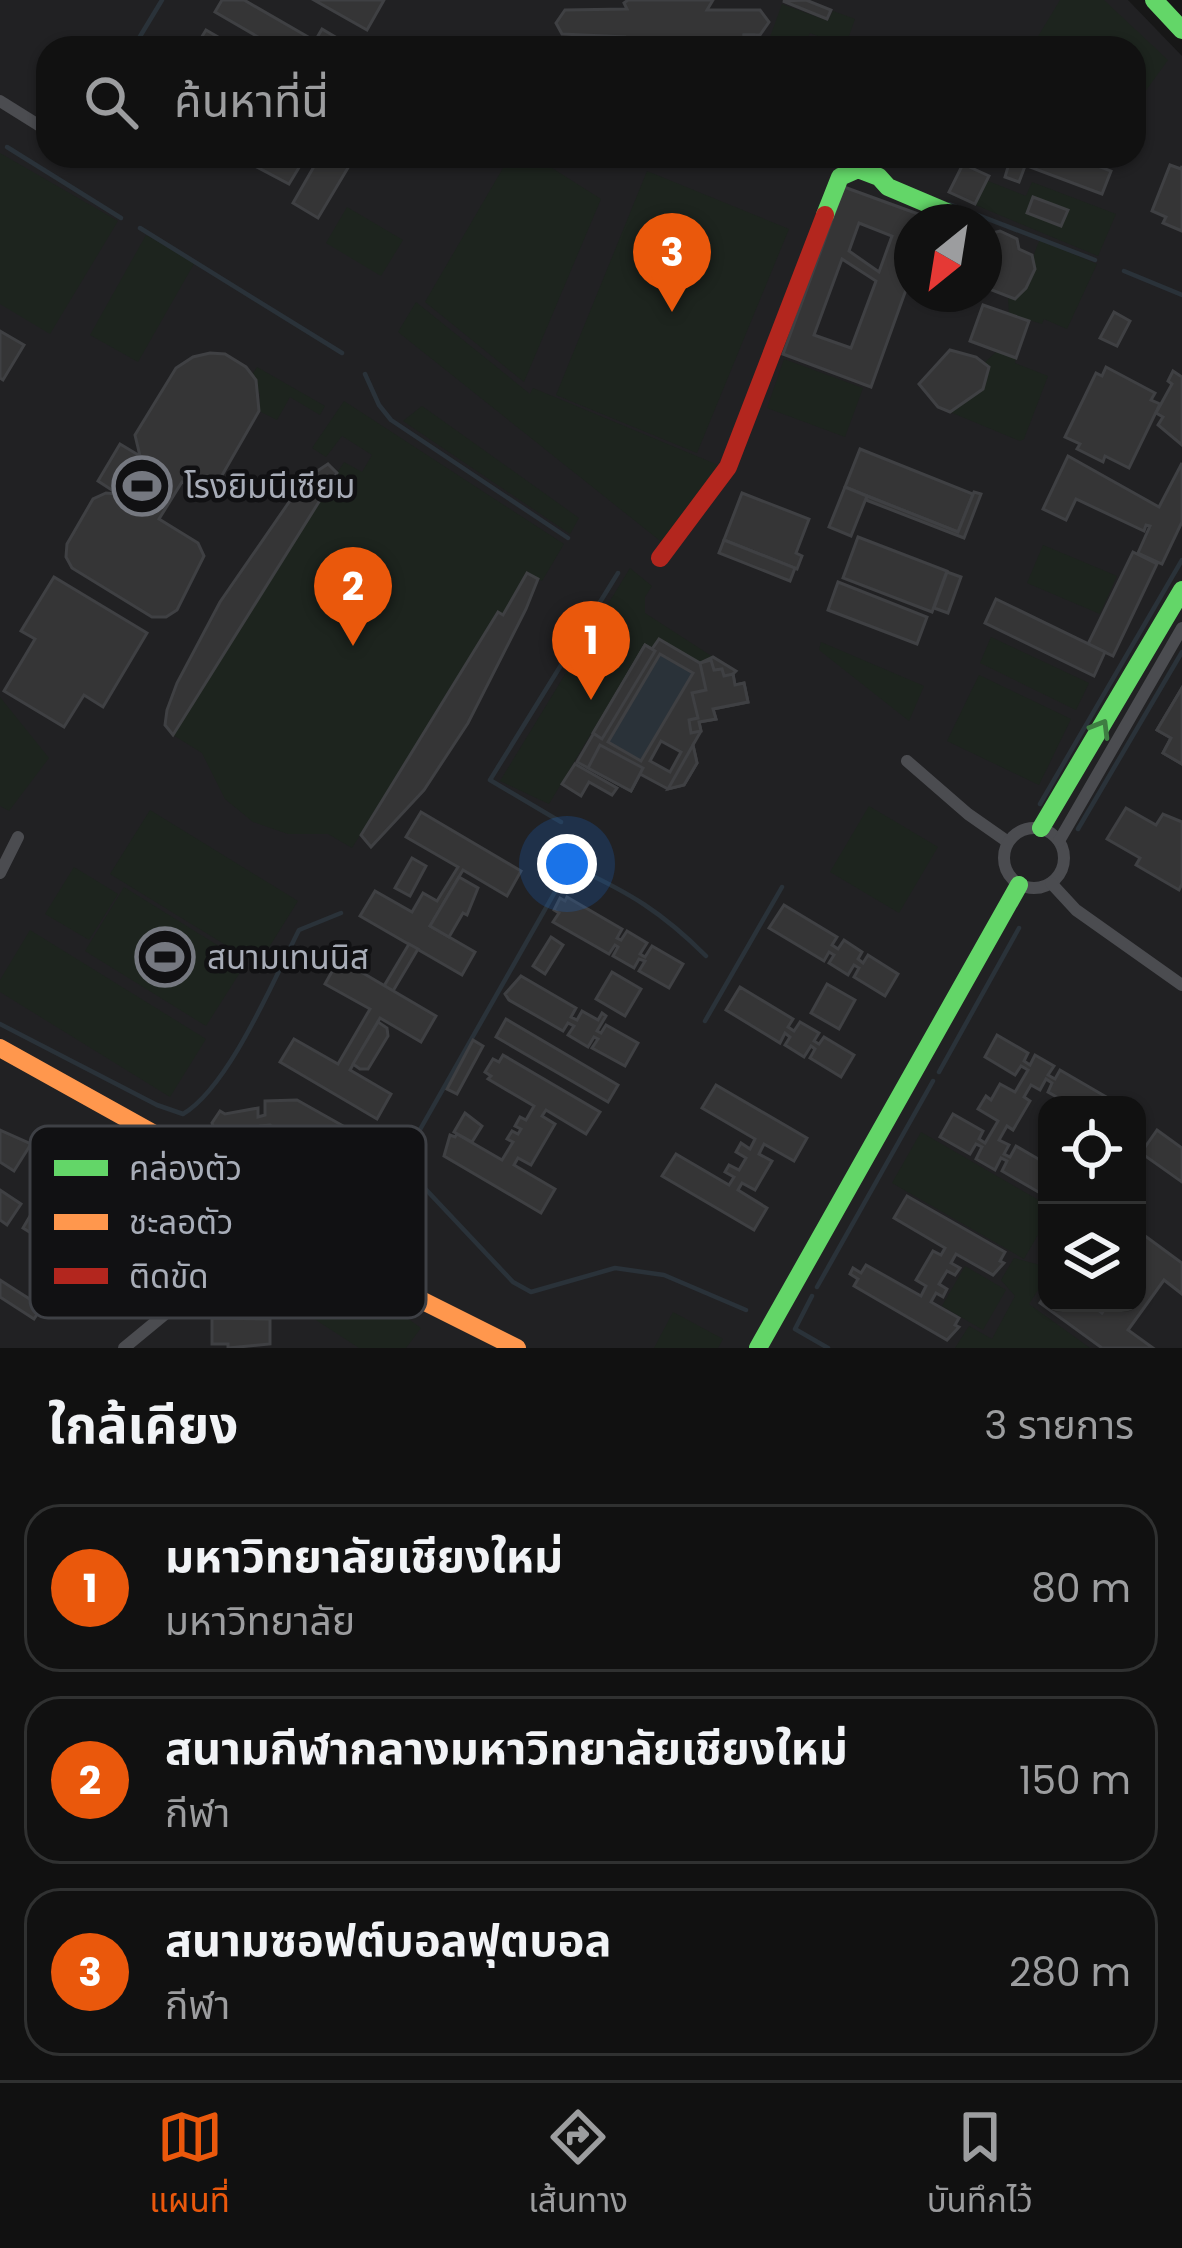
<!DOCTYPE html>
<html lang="th">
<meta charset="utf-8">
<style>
body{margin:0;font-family:Poppins,"Noto Sans Thai",sans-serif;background:#1e1f1f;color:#f1f3f6}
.controls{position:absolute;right:36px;bottom:36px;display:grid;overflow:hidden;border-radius:24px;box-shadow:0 3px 9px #0004}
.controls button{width:108px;height:108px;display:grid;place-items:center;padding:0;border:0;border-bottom:3px solid #303131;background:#111;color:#f1f3f6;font:60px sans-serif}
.compass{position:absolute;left:894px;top:204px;width:108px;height:108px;border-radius:50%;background:#111;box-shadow:0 3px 9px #0004;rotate:210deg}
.you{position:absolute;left:567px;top:864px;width:42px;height:42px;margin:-30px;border:9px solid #fff;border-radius:50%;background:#1a73e8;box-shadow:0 0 0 18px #1a73e833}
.badge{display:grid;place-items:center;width:78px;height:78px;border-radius:50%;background:#ea580c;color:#fff;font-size:39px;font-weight:700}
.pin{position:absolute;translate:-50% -99px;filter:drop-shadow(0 3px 6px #0008)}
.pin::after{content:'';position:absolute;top:63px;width:42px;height:36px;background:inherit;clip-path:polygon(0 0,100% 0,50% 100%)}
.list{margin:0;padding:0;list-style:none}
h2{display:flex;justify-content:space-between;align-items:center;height:156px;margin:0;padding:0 48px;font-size:51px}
h2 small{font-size:39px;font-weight:400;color:#9c9d9f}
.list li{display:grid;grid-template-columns:78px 1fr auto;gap:36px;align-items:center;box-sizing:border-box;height:168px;margin:0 24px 24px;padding:0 24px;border:3px solid #303131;border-radius:36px}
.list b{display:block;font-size:45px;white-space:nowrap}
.list p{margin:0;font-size:39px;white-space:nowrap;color:#9c9d9f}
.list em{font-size:39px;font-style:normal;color:#9c9d9f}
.icon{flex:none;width:66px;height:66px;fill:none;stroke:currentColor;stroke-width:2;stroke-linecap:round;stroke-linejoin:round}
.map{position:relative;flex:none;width:1182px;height:1348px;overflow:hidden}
.search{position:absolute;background:#111;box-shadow:0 3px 9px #0004;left:36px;right:36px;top:36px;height:132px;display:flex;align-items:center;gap:30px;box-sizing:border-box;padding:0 42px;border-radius:36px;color:#9c9d9f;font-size:45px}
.sheet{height:732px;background:#111}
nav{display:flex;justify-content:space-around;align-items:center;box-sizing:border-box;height:168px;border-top:3px solid #303131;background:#111;font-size:33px;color:#9c9d9f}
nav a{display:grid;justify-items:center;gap:6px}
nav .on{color:#ea580c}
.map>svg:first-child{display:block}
.built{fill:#212123;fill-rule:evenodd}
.green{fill:#1d241e}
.water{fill:#2a3239}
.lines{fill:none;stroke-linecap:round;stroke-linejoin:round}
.stream{stroke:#2a3239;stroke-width:4.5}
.building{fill:#353536;stroke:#3f4043;stroke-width:3;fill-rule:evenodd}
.street{stroke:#4b4c50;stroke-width:12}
.fast{stroke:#63d668;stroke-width:18}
.slow{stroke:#ff974d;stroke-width:18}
.jam{stroke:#b3261e;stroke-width:18}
.oneway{stroke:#3e7d42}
.labels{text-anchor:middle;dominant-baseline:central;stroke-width:9;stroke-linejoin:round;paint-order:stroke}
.poi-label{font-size:33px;fill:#a8adb8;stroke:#111113;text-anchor:start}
.key{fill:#111113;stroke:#3e4045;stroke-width:3}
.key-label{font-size:33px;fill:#a8adb8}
</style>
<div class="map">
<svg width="1182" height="1348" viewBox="0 0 1182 1348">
<rect width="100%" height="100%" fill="#171717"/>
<path class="built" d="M0 0H1128L1182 56V1348H0ZM48 48H1134V156H48ZM912 222H984V294H912ZM1047 1105H1137V1303H1047Z"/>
<g class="green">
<polygon points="1060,0 1104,0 1168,60 1134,107 1134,48 1031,48"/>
<polygon points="782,4 828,21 833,11 855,19 845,47 810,33 803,48 766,48"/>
<polygon points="0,153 118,221 50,334 0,304"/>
<polygon points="510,156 533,156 601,199 524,382 425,302"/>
<polygon points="960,170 1026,196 1032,182 1116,214 1098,256 949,194"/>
<polygon points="647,171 789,229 697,453 556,395"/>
<polygon points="347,207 403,240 381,276 326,243"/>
<polygon points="146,235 195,262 138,362 90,335"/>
<path d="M1040 240 1097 264 1067 329 1044 319 1042 324 1009 314 1008 296 1015 299C1035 279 1028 262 1040 240Z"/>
<polygon points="416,302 530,394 533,388 718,465 664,544 398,332"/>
<polygon points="997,351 1016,358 1015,363 1048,376 1024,439 1020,441 950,412 983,389 989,368 984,363"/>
<polygon points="784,359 863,388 845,437 767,408"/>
<polygon points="257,367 325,406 320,415 290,397 277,420 259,411 260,395 252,375"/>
<polygon points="344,401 564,544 542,581 527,574 503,615 497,613 352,848 328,834 288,834 253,822 225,799 202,753 173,735 344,462 362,472 372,455 342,436 326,457 312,448"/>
<polygon points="422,406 579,518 570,534 403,421"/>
<polygon points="1043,545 1117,576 1100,614 1027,583"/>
<polygon points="630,568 652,586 645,597 645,613 713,657 711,660 700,663 659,640 652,649 644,645 549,804 500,781"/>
<polygon points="991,637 1089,683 1076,710 980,663"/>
<polygon points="821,642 924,686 909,721 819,650"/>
<polygon points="979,675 1071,719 1039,785 947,741"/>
<polygon points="0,697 49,758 9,811 0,806"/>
<polygon points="869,806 938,847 899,913 830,872"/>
<polygon points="150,810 298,901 258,965 110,874"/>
<polygon points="74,867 118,894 89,940 45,914"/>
<polygon points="124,887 246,963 206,1026 85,951"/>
<polygon points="30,930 206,1039 170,1097 0,992 0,980"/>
<polygon points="921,1132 1047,1205 1047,1219 1024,1259 892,1183"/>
<polygon points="306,1245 421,1328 406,1348 359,1348 279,1296"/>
<polygon points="1014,1258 1047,1267 1047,1276 1029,1304 1090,1348 955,1348 969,1326 992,1339 1015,1296 1001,1280"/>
<polygon points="965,1266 1006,1290 983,1330 942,1306"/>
<polygon points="673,1312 723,1339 718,1348 654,1348"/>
</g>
<polygon class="water" points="660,654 693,673 641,761 608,742"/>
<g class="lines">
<g class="stream">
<polyline points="133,48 162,0"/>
<polyline points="7,147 121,218"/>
<polyline points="949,204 1095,260"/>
<polyline points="140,228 342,353"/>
<polyline points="1124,271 1182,295"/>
<polyline points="365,374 379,405 391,420 568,538"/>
<polyline points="1040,804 1182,560"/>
<polyline points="561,822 490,780 618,573"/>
<polyline points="1078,829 1182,652"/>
<path d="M706 956C662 912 630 893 574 867L568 869 401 1163 513 1282 531 1292 615 1268 664 1275 746 1310"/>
<polyline points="705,1021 782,887"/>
<path d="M0 1024 157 1105 183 1114C229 1087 274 979 299 930L341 913"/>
<polyline points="939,1072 1019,928"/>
<polyline points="817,1287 933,1081"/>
<polyline points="812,1296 795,1329 828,1348"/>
</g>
</g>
<g class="building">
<polygon points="222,0 244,0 310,38 305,48 277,48 215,12"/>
<polygon points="314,0 384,0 367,30"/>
<polygon points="628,0 713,0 707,10 760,10 769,22 760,35 744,35 744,39 690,38 689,48 618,48 624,37 562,34 556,23 565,10 627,9 624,3"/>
<polygon points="806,0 831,10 827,19 783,1"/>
<polygon points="322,29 354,48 311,48"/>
<polygon points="206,30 237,48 195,48"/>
<polygon points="744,35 754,35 753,48 713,48 716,39 744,39"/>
<polygon points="236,156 306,156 289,184"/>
<polygon points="320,156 355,156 318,218 293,203"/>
<polygon points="1000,156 1028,158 1019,182 1005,177 1008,167 998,164"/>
<polygon points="1031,156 1072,156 1111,171 1102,194 1027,166"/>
<polygon points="963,164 989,176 975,204 949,192"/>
<polygon points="1170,165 1181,169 1182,166 1182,231 1163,223 1166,217 1152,211"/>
<path d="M844 187 932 219 912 222V273L871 387 783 354ZM859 223 892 236 879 272 849 251ZM842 259 876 281 851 348 814 335Z"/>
<polygon points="1033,197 1068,210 1061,226 1027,213"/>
<polygon points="1000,231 1017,239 1019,249 1032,255 1035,269 1026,288 1015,299 984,287 984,256 992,233"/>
<polygon points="983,305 1029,321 1016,358 970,341"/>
<polygon points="1114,312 1130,321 1117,346 1100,338"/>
<polygon points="0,331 24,345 3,380 0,378"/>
<polygon points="950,350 976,357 989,367 983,389 950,412 938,407 919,384"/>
<polygon points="210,353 225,354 246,367 256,380 259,411 217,484 201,490 182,482 159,519 198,543 204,556 177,610 166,617 152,617 72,568 66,557 67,544 93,499 106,493 118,494 98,481 120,444 140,456 135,435 176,368 193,357"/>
<polygon points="1106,367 1155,393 1151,400 1160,404 1129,468 1105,456 1103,462 1077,449 1080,444 1065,437 1096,373 1102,376"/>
<polygon points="1173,371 1182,377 1182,445 1158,425 1163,417 1156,413 1172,384 1168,381"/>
<polygon points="860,449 973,494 958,532 845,487"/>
<polygon points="1068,456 1159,507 1182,463 1182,522 1162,564 1138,553 1150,526 1146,525 1144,531 1076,499 1066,520 1043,509"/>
<polygon points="328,464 337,473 173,735 165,725 167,710 177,683 220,602 305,479"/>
<polygon points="845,487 867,496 851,536 829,527"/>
<polygon points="974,492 981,494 964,538 866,500 867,496 958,532"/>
<polygon points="742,493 809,519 796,553 802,556 797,569 724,540"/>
<polygon points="858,537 947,571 932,612 843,578"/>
<polygon points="724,540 795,568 790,581 719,553"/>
<polygon points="1133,552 1157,564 1113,656 1088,644"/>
<polygon points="947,572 961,577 948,613 934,608"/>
<polygon points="527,573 538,579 526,609 468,723 424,790 371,847 361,835 498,612 503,615"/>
<polygon points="54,577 147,633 103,707 84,695 64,727 4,691 35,639 21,631"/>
<polygon points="838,582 927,617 917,644 828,610"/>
<polygon points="996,599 1105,652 1094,676 985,623"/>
<path d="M659 639 700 663 713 657 736 671 733 674 735 685 744 683 748 702 713 709 716 719 699 722 701 731 693 745 697 763 684 785 668 789 640 774 631 791 577 762 645 645 652 649ZM660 654 693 673 641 761 608 742ZM661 741 681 752 670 772 650 761Z"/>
<polygon points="645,645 655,651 602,739 593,733"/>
<polygon points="711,660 714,670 722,669 724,676 733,674 735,685 744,683 748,702 713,709 716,719 699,722 701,731 691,733 689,720 698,718 692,693 706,690 700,663"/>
<polygon points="1182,688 1182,764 1163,753 1171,738 1157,730"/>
<polygon points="1182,688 1182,764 1163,753 1171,738 1157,730"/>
<polygon points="600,745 643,768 631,791 588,768"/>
<polygon points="693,745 697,763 684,785 668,789"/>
<polygon points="575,764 617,788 612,795 589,782 581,796 562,784"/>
<polygon points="1126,808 1156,825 1163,814 1182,822 1182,884 1179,890 1136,865 1140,858 1107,839"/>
<polygon points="421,812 521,871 507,896 463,870 430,926 475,952 462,975 360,916 375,891 412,912 423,893 437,901 458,867 406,837"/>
<polygon points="412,858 426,866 410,896 395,888"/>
<polygon points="459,877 478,888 467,915 463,913 449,937 430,926"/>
<polygon points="567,897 622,929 617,938 621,940 627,931 647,943 640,954 645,957 652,946 683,964 669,988 639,971 645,961 639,959 634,968 613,956 618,947 615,945 609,954 553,922 559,913 554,910 560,898 565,901"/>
<polygon points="784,905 837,937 832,945 838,949 844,940 862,952 858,959 863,963 868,955 898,974 885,996 854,977 859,968 854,965 848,975 829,963 834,955 829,952 824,961 769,928"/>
<polygon points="551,937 563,945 545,974 533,966"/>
<polygon points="409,944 418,949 393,991 384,986"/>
<polygon points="339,959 436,1016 421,1042 380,1018 350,1070 391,1094 377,1119 280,1062 294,1039 338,1064 370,1009 325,984"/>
<polygon points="612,972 641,989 625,1016 596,999"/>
<polygon points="521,976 576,1008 571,1017 577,1020 582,1011 598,1020 602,1013 606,1016 597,1031 601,1033 606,1025 638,1043 625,1066 592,1048 598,1039 594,1037 588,1047 568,1035 574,1026 568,1023 563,1031 509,1000 505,994"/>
<polygon points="827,984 855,1000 839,1029 811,1013"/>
<polygon points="740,987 793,1019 788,1027 794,1031 800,1022 819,1033 814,1041 819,1044 824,1037 854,1055 841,1077 810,1058 815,1049 811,1046 804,1057 785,1045 790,1037 785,1033 780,1043 726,1010"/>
<polygon points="506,1019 618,1085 608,1102 496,1037"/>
<polygon points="378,1022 387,1028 388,1036 368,1069 360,1069 353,1064"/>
<polygon points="997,1035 1028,1053 1024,1061 1030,1065 1035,1055 1054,1066 1048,1075 1055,1079 1060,1070 1115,1102 1071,1105 1048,1092 1052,1083 1046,1079 1040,1090 1031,1085 1024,1097 1030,1101 1013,1130 1007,1126 999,1140 1009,1145 1004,1154 1010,1157 1016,1146 1047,1164 1047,1197 1002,1171 1007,1161 1001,1158 995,1170 976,1159 982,1147 976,1144 970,1154 940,1137 953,1114 983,1131 979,1139 985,1143 998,1121 978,1109 986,1096 991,1100 1000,1084 1015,1092 1028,1070 1021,1066 1015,1075 985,1057"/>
<polygon points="473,1040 483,1046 457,1094 447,1089"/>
<polygon points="503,1055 600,1112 586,1134 546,1110 542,1116 555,1124 531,1165 518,1158 514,1165 555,1189 541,1213 444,1156 450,1135 455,1137 457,1134 502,1160 513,1142 507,1139 512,1131 518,1134 521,1129 515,1126 520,1117 526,1120 534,1106 488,1079 491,1076 485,1072 493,1059 499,1062"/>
<polygon points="716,1085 807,1138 794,1161 764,1144 759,1154 772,1161 755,1190 742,1183 738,1190 767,1208 754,1230 662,1176 676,1154 729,1185 734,1177 725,1172 729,1165 739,1170 746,1158 736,1152 741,1143 750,1149 755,1139 702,1108"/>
<path d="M297 1100 370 1141 368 1145 372 1147 366 1157 362 1154 357 1164 349 1160 337 1182 311 1167 305 1177 314 1186 310 1187 286 1162 270 1169 249 1161 245 1172 205 1150 212 1147 217 1136 212 1123 220 1111 225 1114 258 1108V1117L265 1115V1101ZM270 1125 281 1134V1144L274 1152 262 1153 254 1147 252 1137 260 1126Z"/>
<polygon points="465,1113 482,1126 472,1142 454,1132"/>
<polygon points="0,1130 31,1144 14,1171 0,1162"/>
<polygon points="1157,1130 1182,1148 1182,1182 1141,1153"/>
<polygon points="0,1190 21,1204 7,1225 0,1220"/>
<polygon points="907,1196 1005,1252 1000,1261 1004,1263 993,1275 956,1254 951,1263 960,1268 955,1275 947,1271 939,1284 947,1289 943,1297 936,1293 931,1302 959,1318 955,1325 959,1327 947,1340 854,1286 858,1279 850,1274 853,1268 861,1273 866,1265 921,1296 926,1286 916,1280 933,1251 941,1255 945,1248 894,1218"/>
<polygon points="30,1216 57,1233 50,1245 23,1228"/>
<polygon points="1137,1230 1182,1263 1182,1294 1164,1280 1128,1330 1153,1348 1102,1348 1040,1303 1047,1293 1047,1303 1089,1303 1102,1313 1109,1303 1137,1303"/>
<polygon points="0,1280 42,1307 34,1319 0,1297"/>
<polygon points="212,1318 270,1319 270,1344 228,1348 228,1344 212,1344"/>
</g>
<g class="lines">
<g class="street">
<polyline points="0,101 48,131"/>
<polyline points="907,761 968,814 1008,842"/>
<circle cx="1034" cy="858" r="30"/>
<polyline points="1059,841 1182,628"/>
<polyline points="0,873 18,837"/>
<polyline points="1051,883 1076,910 1182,985"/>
<polyline points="256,1191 297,1201 332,1230"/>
<polyline points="124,1348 233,1258 292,1231"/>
</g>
<g class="fast">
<polyline points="1154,0 1182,30"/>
<polyline points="825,215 840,177 858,169 879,177 888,187 947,212"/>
<polyline points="1041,828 1182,590"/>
<polyline points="758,1348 1019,885"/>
</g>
<g class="slow">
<polyline points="0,1048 255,1190 273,1214 255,1246"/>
<polyline points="299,1228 343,1236 374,1268 411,1295 517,1348"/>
</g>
<polyline class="jam" points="660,558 728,467 825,215"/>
</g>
<defs><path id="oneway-chevron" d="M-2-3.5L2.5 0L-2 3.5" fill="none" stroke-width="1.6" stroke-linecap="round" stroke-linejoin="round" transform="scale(3)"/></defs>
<use class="oneway" href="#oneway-chevron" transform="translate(1101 728) rotate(-59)"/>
<defs>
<g id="stadium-ring" transform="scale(3)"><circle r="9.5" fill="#111113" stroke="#757880" stroke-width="1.5"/><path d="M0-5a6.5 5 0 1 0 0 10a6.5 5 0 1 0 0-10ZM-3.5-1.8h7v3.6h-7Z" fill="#757880"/></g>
</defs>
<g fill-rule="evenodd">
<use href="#stadium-ring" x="142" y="486"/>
<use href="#stadium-ring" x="165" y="957"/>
</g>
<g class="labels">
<g class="poi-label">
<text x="184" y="486">โรงยิมนีเซียม</text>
<text x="207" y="957">สนามเทนนิส</text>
</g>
</g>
<rect x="30" y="1126" width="396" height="192" rx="18" class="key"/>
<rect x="54" y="1160" width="54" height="16" fill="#63d668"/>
<rect x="54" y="1214" width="54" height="16" fill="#ff974d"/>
<rect x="54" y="1268" width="54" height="16" fill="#b3261e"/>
<g class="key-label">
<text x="129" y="1180">คล่องตัว</text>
<text x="129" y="1234">ชะลอตัว</text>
<text x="129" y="1288">ติดขัด</text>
</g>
</svg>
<div class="controls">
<button><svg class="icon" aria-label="locate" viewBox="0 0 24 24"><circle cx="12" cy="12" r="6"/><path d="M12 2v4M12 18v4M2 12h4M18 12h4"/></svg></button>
<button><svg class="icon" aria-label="layers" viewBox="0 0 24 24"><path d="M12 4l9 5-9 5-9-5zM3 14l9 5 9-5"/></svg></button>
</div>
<svg class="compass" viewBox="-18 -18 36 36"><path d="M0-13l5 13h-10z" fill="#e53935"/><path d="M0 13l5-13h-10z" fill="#9c9d9f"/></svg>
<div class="you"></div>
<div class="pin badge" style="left:591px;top:700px">1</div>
<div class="pin badge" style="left:353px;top:646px">2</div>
<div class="pin badge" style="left:672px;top:312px">3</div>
<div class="search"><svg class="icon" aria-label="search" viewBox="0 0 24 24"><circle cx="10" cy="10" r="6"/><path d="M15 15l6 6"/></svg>ค้นหาที่นี่</div>
</div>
<section class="sheet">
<h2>ใกล้เคียง<small>3 รายการ</small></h2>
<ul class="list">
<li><span class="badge">1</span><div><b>มหาวิทยาลัยเชียงใหม่</b><p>มหาวิทยาลัย</p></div><em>80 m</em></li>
<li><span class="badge">2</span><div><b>สนามกีฬากลางมหาวิทยาลัยเชียงใหม่</b><p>กีฬา</p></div><em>150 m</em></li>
<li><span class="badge">3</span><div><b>สนามซอฟต์บอลฟุตบอล</b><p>กีฬา</p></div><em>280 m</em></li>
</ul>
</section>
<nav>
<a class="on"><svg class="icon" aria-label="map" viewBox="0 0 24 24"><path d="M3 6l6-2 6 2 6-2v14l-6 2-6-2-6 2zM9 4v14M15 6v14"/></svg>แผนที่</a>
<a><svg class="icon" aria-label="directions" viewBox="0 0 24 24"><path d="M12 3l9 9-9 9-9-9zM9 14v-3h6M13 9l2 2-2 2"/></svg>เส้นทาง</a>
<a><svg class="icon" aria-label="saved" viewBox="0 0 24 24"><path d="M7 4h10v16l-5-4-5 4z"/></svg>บันทึกไว้</a>
</nav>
